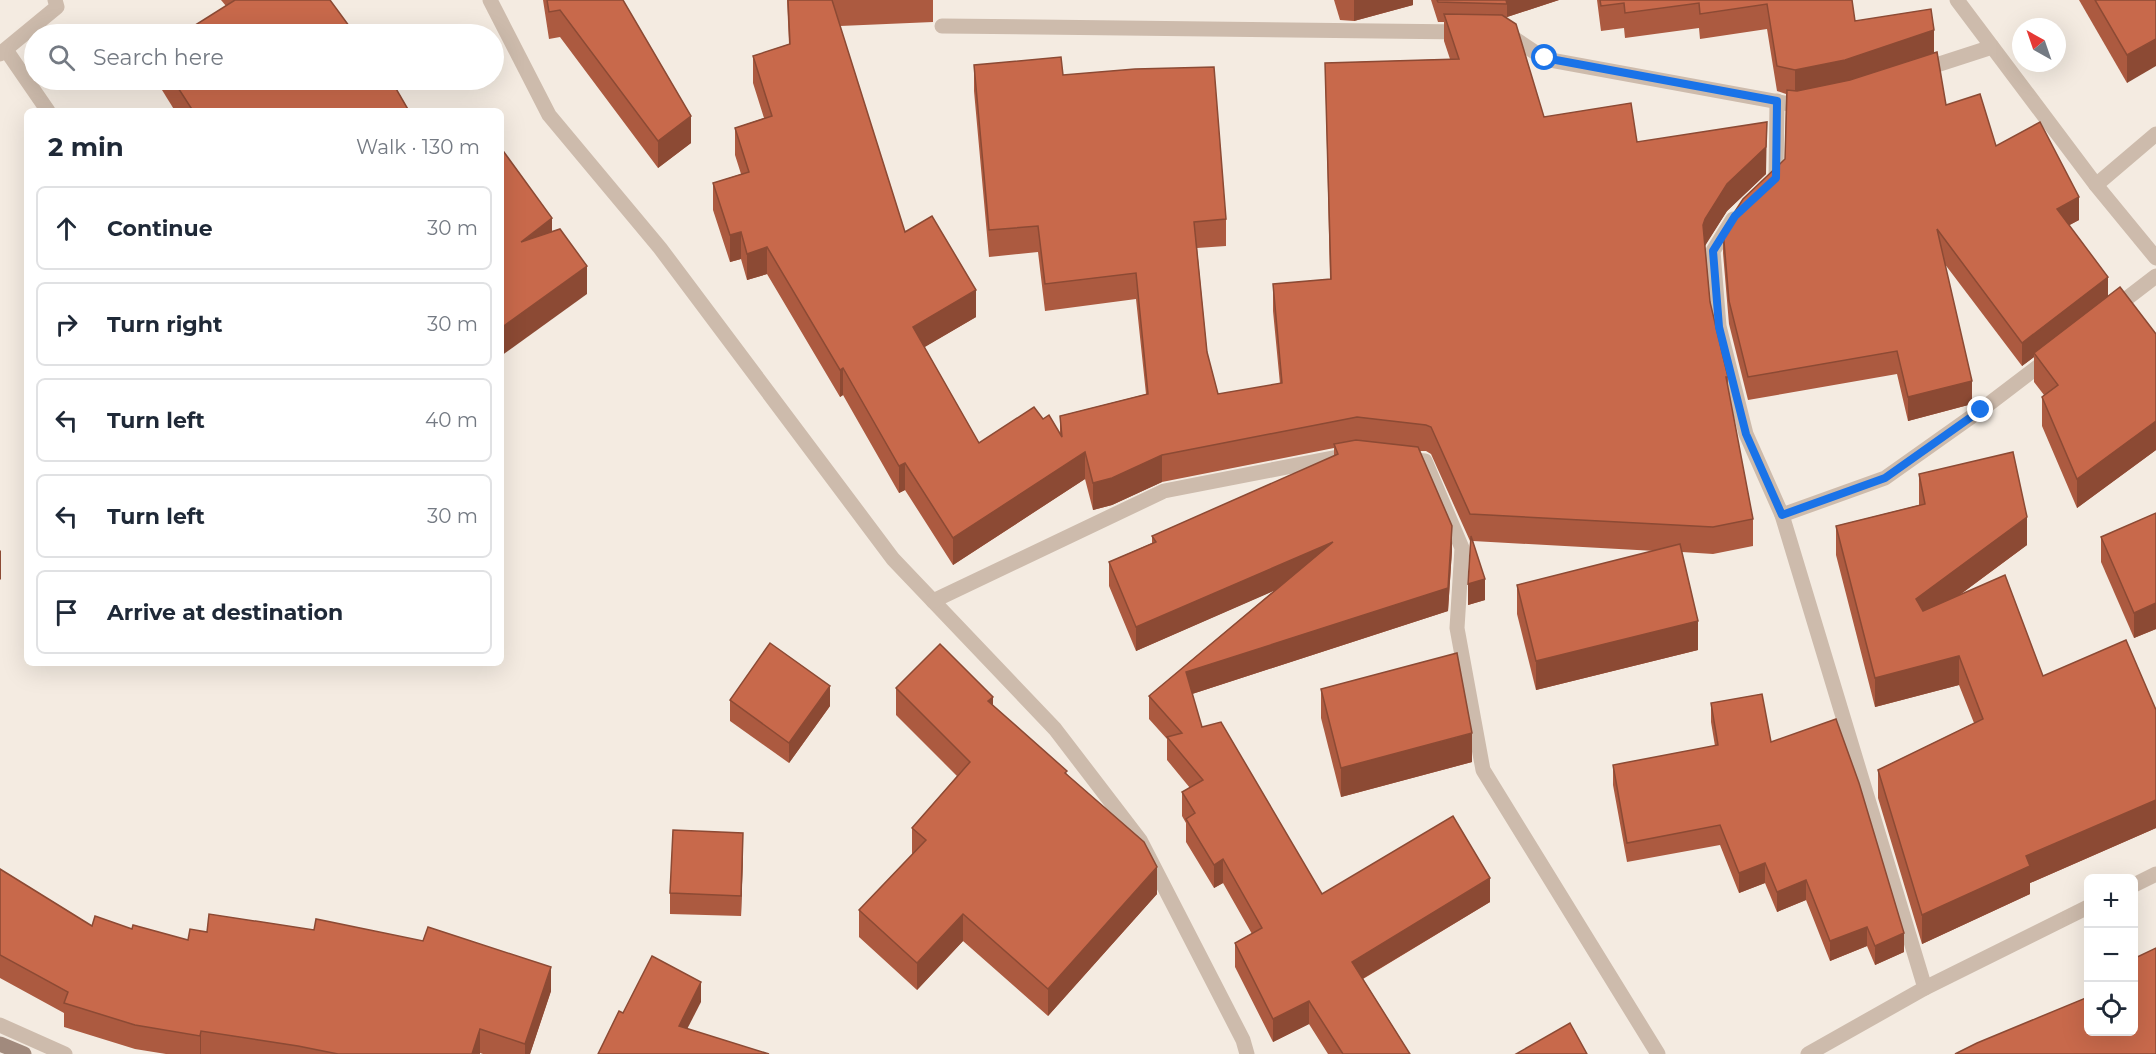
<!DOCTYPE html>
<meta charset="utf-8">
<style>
body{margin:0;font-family:Montserrat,sans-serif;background:#f2f2f3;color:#1f2937}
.controls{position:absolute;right:18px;bottom:18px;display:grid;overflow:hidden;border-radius:9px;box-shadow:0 6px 24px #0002}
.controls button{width:54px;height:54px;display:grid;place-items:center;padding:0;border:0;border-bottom:2px solid #e0e1e3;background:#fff;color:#1f2937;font:30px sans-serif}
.compass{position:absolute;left:2012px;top:18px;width:54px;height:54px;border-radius:50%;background:#fff;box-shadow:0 6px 24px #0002;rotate:320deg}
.stop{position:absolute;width:18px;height:18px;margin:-14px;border:4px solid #1a73e8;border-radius:50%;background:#fff}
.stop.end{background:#1a73e8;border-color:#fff;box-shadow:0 2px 6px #0008}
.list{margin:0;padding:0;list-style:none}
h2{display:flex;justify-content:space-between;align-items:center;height:78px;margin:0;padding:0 24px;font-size:26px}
h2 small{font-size:20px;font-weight:400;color:#747a83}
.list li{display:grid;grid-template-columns:39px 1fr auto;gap:18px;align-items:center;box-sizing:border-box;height:84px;margin:0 12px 12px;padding:0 12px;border:2px solid #e0e1e3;border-radius:9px}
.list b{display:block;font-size:22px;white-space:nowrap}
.list em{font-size:20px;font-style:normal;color:#747a83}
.icon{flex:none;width:33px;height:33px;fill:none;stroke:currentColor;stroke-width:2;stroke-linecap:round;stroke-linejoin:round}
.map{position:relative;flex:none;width:2156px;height:1054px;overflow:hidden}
.search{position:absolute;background:#fff;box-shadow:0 6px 24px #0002;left:24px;top:24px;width:480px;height:66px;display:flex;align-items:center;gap:15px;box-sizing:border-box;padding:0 21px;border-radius:33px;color:#747a83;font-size:22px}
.panel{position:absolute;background:#fff;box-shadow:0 6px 24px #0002;left:24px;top:108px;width:480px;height:558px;border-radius:9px}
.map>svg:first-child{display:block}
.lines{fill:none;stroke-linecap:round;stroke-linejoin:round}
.minor{stroke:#cdbbac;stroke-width:15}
.secondary{stroke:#a18a7d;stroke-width:15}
.wall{fill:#ac5a40}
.shaded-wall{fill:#8c4a34}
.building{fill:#c8694b;stroke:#8c4a34;stroke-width:1.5}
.route{stroke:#1a73e8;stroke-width:8}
</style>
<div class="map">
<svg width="2156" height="1054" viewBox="0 0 2156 1054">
<rect width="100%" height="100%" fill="#f4ebe1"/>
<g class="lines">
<g class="minor">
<polyline points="490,0 549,115 660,248 893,559 1055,729 1140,840 1243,1040 1247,1054"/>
<polyline points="1957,0 2096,185 2156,258"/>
<polyline points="942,26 1464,32"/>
<polyline points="1506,33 1545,59 1795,105 1806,103"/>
<polyline points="6,50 48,111"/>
<polyline points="0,54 57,7 55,0"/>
<polyline points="1921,70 1992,47"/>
<polyline points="1770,184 1776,178 1777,101"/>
<polyline points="2096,185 2156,134"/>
<polyline points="1733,219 1713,251 1719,326 1746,434 1782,515 1925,988"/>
<polyline points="2113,309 2156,276"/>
<polyline points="1405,459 1425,461 1462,548 1457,628 1483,770 1658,1054"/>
<polyline points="1782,515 1885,478 1981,410 2048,359"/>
<polyline points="933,601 1164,491 1348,455"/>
<polyline points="2134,885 2156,874"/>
<polyline points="0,1025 65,1054"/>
<polyline points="1808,1054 1925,988 2088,907"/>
</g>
<polyline class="secondary" points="0,1044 24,1054"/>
</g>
<g class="wall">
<polygon points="221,0 330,0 226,6"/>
<polygon points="543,0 623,0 691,143 658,168 560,37 549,39"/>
<polygon points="787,0 933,0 933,22 840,26 905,232 976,317 924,347 979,443 1043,419 1060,433 1060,416 1146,394 1136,299 1045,311 1038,252 989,257 974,91 974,65 1063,75 1226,219 1226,246 1197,248 1207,352 1218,394 1280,384 1273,311 1273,284 1330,279 1325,63 1450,59 1444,41 1444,22 1438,22 1431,0 1559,0 1507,17 1544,117 1637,142 1766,174 1727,211 1705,245 1710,302 1728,377 1728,389 1753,519 1753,546 1713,554 1682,552 1698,650 1536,690 1517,614 1517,585 1655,551 1473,541 1485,600 1468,605 1471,541 1470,541 1431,454 1426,451 1420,451 1452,550 1448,611 1192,694 1202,727 1322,894 1490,902 1363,979 1410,1054 1328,1054 1309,1024 1273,1042 1235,967 1235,943 1252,934 1223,883 1214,888 1186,842 1186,823 1182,816 1182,792 1190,788 1167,760 1167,739 1149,719 1149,696 1275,590 1136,651 1109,586 1109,562 1152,543 1152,536 1334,456 1334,448 1162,482 1112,505 1093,510 1085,479 953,565 905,490 899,493 843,395 840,397 767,274 747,280 741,259 730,262 713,210 713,183 741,174 735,155 735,128 764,118 753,83 753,56 789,44"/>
<polygon points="1334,0 1413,0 1413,5 1354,21 1340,20"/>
<polygon points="1597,0 1852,0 1855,21 1934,53 1946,105 1996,146 2079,220 2069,225 2108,296 2156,334 2156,450 2077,508 2042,426 2042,397 2044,395 2034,382 2034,357 2022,366 1944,263 1972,404 1908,421 1897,374 1748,400 1729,324 1723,253 1723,230 1785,159 1786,94 1777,91 1767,29 1700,39 1699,28 1625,38 1624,28 1601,31"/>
<polygon points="2079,0 2156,0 2127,83"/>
<polygon points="162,80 391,80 409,111 175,111 162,90"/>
<polygon points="1919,474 2027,545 1961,594 2043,676 2156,710 2156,828 2030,883 2030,894 1922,944 1878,798 1878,770 1974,723 1959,685 1875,707 1836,555 1836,526 1919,505"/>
<polygon points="2156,513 2156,629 2134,638 2101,562 2101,537"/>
<polygon points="896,688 993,705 1067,774 1157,894 1048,1016 963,941 917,990 859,937 859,910 912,855 912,828 957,776 896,715"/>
<polygon points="1321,689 1472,762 1341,797 1321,718"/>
<polygon points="730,700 830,706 789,763 730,721"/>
<polygon points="1711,703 1771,742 1904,952 1875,965 1867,946 1830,961 1806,900 1777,912 1765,883 1739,893 1720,845 1627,862 1613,785 1613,765 1715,746 1711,722"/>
<polygon points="743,853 741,916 670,914 670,893"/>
<polygon points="0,869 92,926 132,929 188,940 551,991 530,1054 483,1054 480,1053 480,1054 166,1054 135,1049 64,1027 64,1013 0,978"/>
</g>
<g class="shaded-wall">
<polygon points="1354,0 1413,0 1413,5 1354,21"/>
<polygon points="1506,0 1559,0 1507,17 1507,4"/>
<polygon points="1934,30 1934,56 1845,85 1795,95 1795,70"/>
<polygon points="2156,39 2156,66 2127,83 2127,55"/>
<polygon points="691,116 691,143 658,168 658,141"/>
<polygon points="1767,122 1766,174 1727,211 1705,246 1703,225 1705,219"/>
<polygon points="2079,197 2079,220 2057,232 2057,209"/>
<polygon points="552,218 552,247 521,242"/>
<polygon points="741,232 741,259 730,262 730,235"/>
<polygon points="767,247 767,274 747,280 747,254"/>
<polygon points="587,266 587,294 501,356 501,328"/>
<polygon points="2108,277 2108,300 2034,353 2034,357 2022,366 2022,343"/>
<polygon points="976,290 976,317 913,354 913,327"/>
<polygon points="843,368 843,395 840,397 840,370"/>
<polygon points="1972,381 1972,404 1908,421 1908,397"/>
<polygon points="2156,421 2156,450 2077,508 2077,479"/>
<polygon points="1085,452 1085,479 953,565 953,538"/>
<polygon points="1162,455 1162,482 1112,505 1093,510 1093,483"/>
<polygon points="905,463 905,490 899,493 899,466"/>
<polygon points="2027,517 2027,545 1916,627 1916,599"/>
<polygon points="1452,526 1452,550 1448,611 1186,696 1186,672"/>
<polygon points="1333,542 1333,565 1136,651 1136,627"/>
<polygon points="1,550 1,579 0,580 0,551"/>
<polygon points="1485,579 1485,600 1468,605 1468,584"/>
<polygon points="2156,603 2156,629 2134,638 2134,613"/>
<polygon points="1698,621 1698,650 1536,690 1536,661"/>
<polygon points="1959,656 1959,685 1875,707 1875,678"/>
<polygon points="830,686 830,706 789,763 789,743"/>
<polygon points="993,697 993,724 988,701"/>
<polygon points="1472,733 1472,762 1341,797 1341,768"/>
<polygon points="2156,800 2156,828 2030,883 2030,894 1922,944 1922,915 2026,856"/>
<polygon points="743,833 743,853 741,916 741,896"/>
<polygon points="1223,859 1223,883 1214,888 1214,865"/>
<polygon points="1765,863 1765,883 1739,893 1739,873"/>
<polygon points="1157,867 1157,894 1048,1016 1048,989"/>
<polygon points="1490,878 1490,902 1352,985 1352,962"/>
<polygon points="1806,880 1806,900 1777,912 1777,892"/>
<polygon points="963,914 963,941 917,990 917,963"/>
<polygon points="1867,927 1867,946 1830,961 1830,941"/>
<polygon points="1904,933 1904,952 1875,965 1875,946"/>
<polygon points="551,967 551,991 530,1054 525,1054 525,1044"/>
<polygon points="701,982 701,1002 679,1045 679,1026"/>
<polygon points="1309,1001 1309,1024 1273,1042 1273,1019"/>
<polygon points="480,1029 480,1054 472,1054"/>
<polygon points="201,1031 201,1054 200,1054 200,1036"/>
</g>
<g class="building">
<polygon points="235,0 330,0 355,34 181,34"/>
<polygon points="547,0 623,0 691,116 658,141 560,10 549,12"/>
<polygon points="788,0 832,0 905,232 932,216 976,290 913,327 979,443 1034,407 1043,419 1049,415 1062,437 1060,416 1148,394 1136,273 1045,284 1038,226 989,230 974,65 1061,57 1063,75 1135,69 1214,67 1226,219 1194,222 1207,352 1218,394 1282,383 1273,284 1331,279 1325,63 1459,59 1444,14 1502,15 1516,24 1544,117 1631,103 1637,142 1767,122 1766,147 1727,184 1705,219 1703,225 1710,302 1728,377 1726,377 1753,519 1713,527 1470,514 1431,427 1426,425 1357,417 1162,455 1112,478 1093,483 1085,452 953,538 905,463 899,466 843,368 840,370 767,247 747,254 741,232 730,235 713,183 749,172 735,128 772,116 753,56 790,44"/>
<polygon points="1437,0 1506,0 1507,4 1438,2"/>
<polygon points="1600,0 1852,0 1855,21 1931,9 1934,30 1845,60 1795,70 1777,66 1767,4 1700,14 1699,3 1625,13 1624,3 1601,6"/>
<polygon points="2095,0 2156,0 2156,39 2127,55"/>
<polygon points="1937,52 1946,105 1980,94 1996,146 2040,122 2079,197 2057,209 2108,277 2022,343 1937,229 1972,381 1908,397 1897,351 1748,377 1729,301 1723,230 1743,199 1785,159 1787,90 1797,91 1850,80"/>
<polygon points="173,80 391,80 409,111 193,111"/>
<polygon points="501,148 552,218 521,242 560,229 587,266 501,328"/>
<polygon points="2120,287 2156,334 2156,421 2077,479 2042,397 2058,385 2034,353"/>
<polygon points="1356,440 1418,447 1452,526 1448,588 1186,672 1202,727 1221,722 1322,894 1453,816 1490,878 1352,962 1410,1054 1343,1054 1309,1001 1273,1019 1235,943 1262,928 1223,859 1214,865 1186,819 1195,813 1182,792 1203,780 1167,737 1182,733 1149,696 1333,542 1136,627 1109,562 1156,542 1152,536 1338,454 1334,444"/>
<polygon points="2013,452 2027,517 1916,599 1923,611 2005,575 2043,676 2126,640 2156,710 2156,800 2026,856 2030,866 1922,915 1878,770 1983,719 1959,656 1875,678 1836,526 1925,504 1919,474"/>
<polygon points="2156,513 2156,603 2134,613 2101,537"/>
<polygon points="1471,536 1485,579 1468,584"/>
<polygon points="1680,544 1698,621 1536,661 1517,585"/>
<polygon points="770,643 830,686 789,743 730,700"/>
<polygon points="940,644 993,697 988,701 1067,771 1065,773 1144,842 1157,867 1048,989 963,914 917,963 859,910 926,840 912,828 970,762 896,688"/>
<polygon points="1457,653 1472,733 1341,768 1321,689"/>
<polygon points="1762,694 1771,742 1836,719 1859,783 1904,933 1875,946 1867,927 1830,941 1806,880 1777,892 1765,863 1739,873 1720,825 1627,843 1613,765 1718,745 1711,703"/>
<polygon points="673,830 743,833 741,896 670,893"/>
<polygon points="0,869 92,926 95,916 132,929 133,925 188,940 190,929 207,932 209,914 314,930 316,919 423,941 428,927 551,967 525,1044 480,1029 472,1054 338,1054 298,1046 201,1031 200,1036 135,1025 64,1003 68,992 0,955"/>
<polygon points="2156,948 2156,1054 1955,1054 1977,1043 2088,997 2088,1032 2133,1032 2133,959"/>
<polygon points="652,956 701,982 679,1026 769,1054 598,1054 619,1011 623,1013"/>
<polygon points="1570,1023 1587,1054 1516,1054"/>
</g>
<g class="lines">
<polyline class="route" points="1545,58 1777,101 1776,178 1735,216 1713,251 1719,327 1746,434 1782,515 1885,478 1981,410"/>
</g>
</svg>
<div class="controls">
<button>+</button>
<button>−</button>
<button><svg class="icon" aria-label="locate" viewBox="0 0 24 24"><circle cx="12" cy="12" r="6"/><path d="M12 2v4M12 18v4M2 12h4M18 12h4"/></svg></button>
</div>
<svg class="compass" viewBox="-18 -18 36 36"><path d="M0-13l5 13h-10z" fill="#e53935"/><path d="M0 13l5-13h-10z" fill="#747a83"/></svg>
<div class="stop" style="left:1545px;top:58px"></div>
<div class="stop end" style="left:1981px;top:410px"></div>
<div class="search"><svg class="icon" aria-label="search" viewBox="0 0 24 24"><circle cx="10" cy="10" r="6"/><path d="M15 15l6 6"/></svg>Search here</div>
<section class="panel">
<h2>2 min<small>Walk · 130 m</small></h2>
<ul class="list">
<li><svg class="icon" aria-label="ahead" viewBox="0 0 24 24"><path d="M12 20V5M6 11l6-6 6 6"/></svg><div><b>Continue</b></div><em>30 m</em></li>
<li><svg class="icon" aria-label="right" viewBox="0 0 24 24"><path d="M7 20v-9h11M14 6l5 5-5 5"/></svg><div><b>Turn right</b></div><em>30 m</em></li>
<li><svg class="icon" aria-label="left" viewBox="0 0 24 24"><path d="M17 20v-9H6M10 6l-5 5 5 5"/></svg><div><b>Turn left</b></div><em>40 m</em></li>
<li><svg class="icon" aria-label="left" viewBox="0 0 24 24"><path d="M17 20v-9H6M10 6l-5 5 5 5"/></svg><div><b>Turn left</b></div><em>30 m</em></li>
<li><svg class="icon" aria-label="arrive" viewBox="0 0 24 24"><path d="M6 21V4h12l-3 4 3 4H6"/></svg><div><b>Arrive at destination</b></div></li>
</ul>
</section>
</div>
